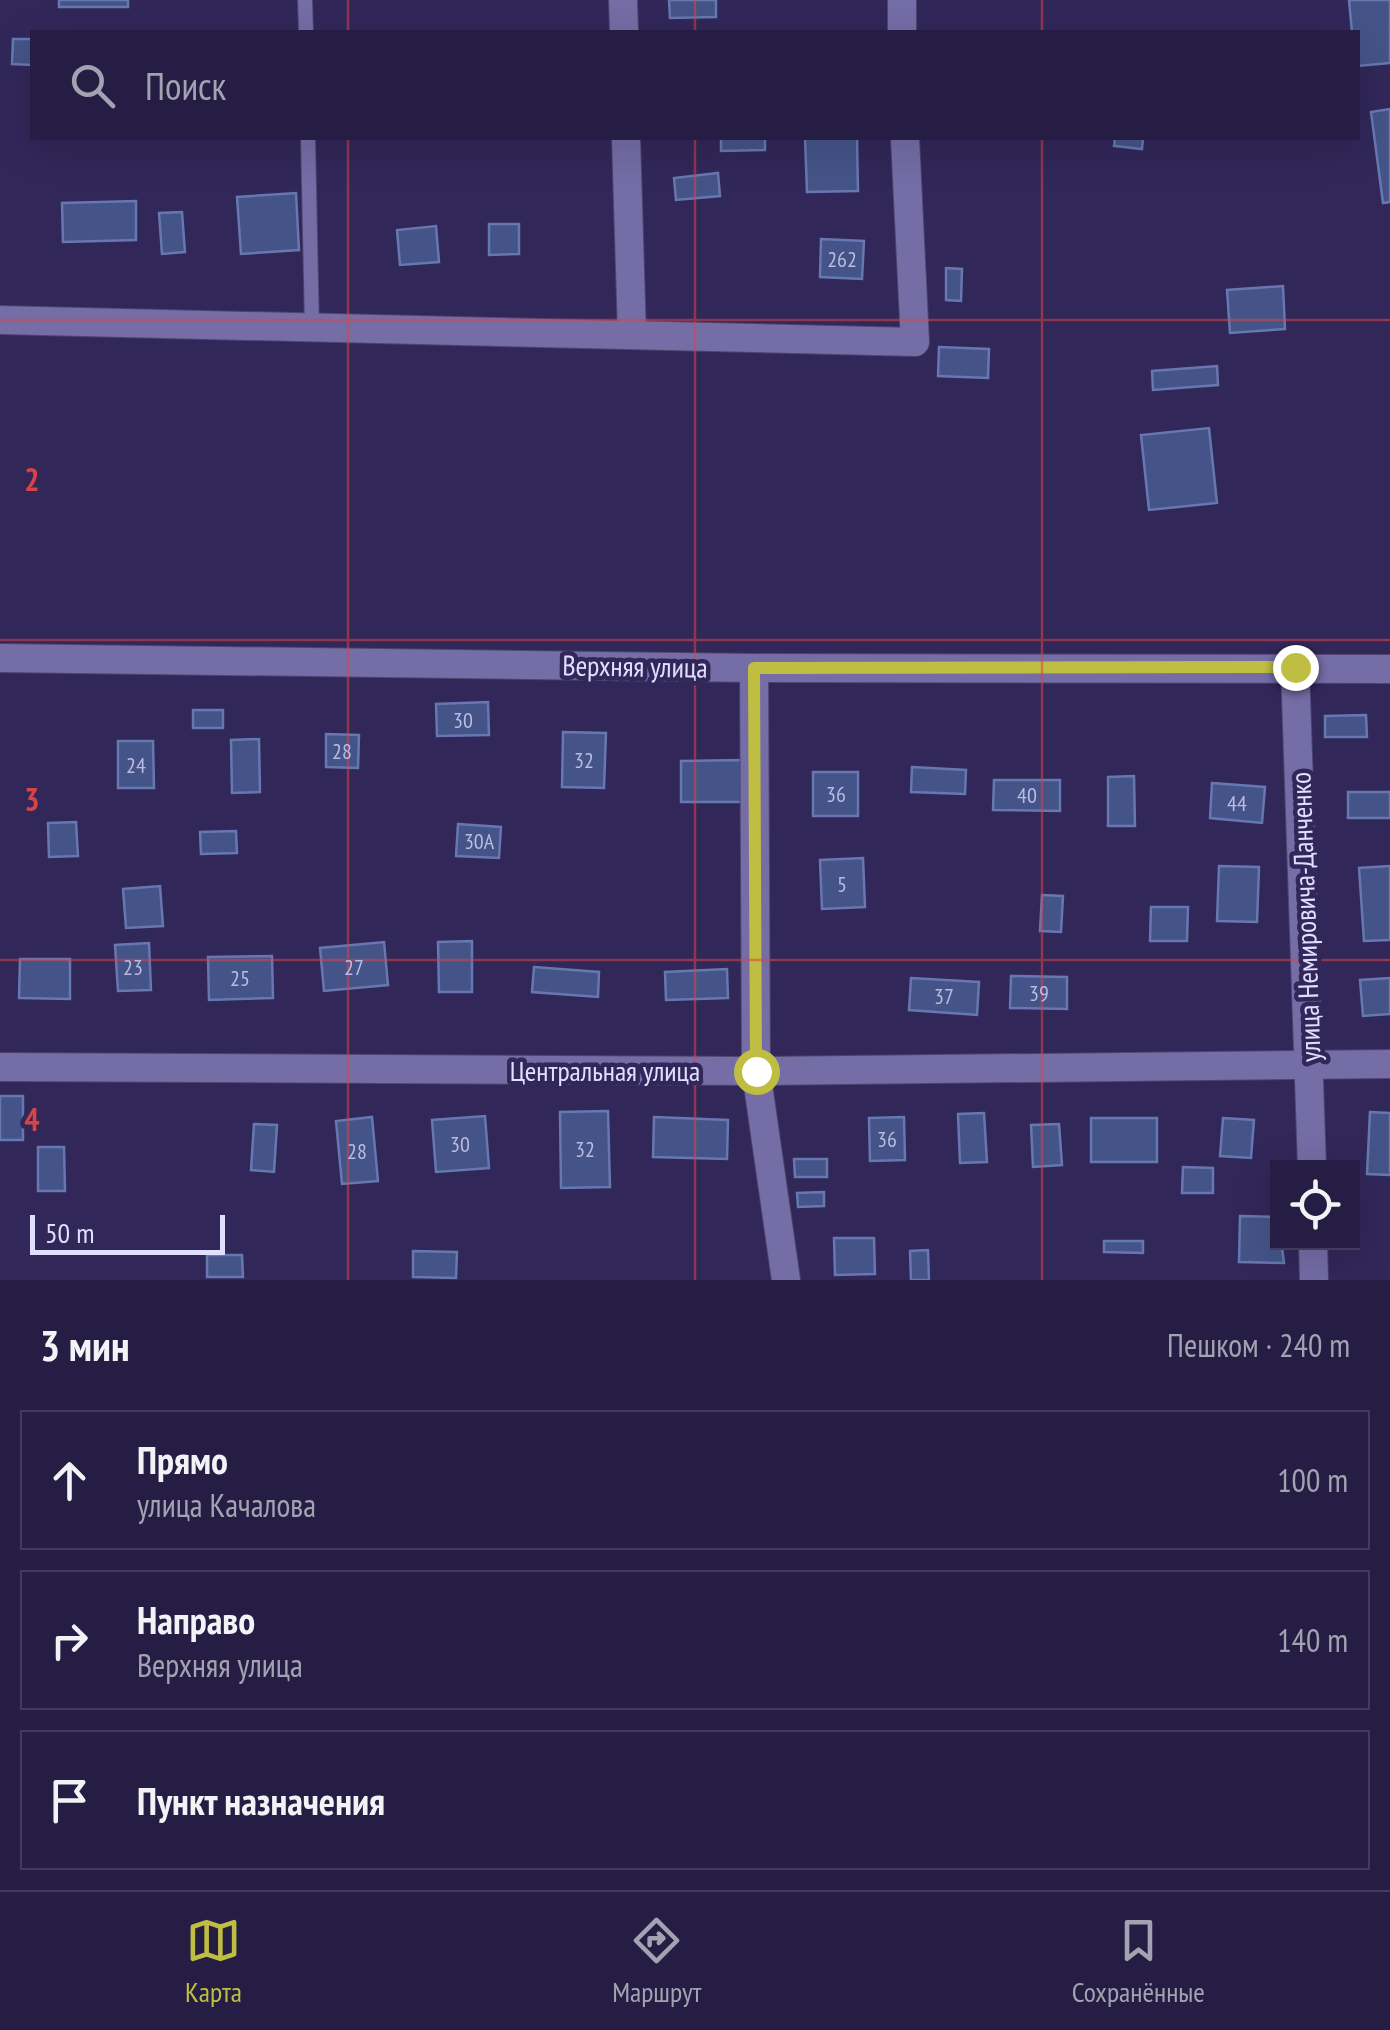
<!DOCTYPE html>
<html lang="ru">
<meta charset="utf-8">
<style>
body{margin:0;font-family:"PT Sans Narrow",sans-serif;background:#312a4e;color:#f1f3f6}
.controls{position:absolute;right:30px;bottom:30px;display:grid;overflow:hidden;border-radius:0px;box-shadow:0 10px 40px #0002}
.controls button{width:90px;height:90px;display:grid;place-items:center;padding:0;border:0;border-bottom:2px solid #423b5c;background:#251d43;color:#f1f3f6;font:50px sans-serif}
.scale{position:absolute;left:30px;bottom:25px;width:195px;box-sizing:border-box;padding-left:10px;border:5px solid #e1dfff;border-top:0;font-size:28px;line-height:35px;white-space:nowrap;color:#e1dfff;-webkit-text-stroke:8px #312759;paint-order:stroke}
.stop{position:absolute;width:30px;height:30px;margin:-22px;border:8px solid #bfbe42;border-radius:50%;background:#fff}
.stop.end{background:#bfbe42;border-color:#fff;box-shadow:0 2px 10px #0008}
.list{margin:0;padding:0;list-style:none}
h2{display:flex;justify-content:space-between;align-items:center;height:130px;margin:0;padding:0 40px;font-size:42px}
h2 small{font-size:32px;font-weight:400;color:#a3a2b2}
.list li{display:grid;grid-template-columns:65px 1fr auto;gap:30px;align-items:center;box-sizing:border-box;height:140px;margin:0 20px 20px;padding:0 20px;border:2px solid #423b5c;border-radius:0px}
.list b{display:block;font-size:38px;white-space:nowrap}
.list p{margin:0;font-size:32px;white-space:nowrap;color:#a3a2b2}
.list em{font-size:32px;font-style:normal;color:#a3a2b2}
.icon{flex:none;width:55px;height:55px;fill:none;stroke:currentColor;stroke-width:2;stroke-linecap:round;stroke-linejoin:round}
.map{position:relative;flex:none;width:1390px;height:1280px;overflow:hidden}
.search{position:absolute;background:#251d43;box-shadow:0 10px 40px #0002;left:30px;right:30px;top:30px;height:110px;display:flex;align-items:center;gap:25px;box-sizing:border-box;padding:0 35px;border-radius:0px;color:#a3a2b2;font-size:38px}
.sheet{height:610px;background:#251d43}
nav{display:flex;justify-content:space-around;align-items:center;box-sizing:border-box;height:140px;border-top:2px solid #423b5c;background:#251d43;font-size:28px;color:#a3a2b2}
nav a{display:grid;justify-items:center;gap:5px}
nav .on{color:#bfbe42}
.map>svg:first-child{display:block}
.building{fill:#445488;stroke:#6678af;stroke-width:2.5}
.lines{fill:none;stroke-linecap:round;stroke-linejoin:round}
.service-casing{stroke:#4e446f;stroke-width:16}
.minor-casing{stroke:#4e446f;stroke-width:30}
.service{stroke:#746da6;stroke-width:14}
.minor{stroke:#746da6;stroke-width:28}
.route{stroke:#bfbe42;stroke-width:12}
.grid{fill:none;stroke:#d84348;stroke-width:2.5;stroke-opacity:0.55}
.labels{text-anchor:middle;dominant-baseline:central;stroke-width:9;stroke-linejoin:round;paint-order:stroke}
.number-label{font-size:22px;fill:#babce1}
.street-label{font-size:28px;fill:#e1dfff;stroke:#312759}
.grid-label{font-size:32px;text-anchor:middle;font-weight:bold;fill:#d84348;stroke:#312759;stroke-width:9;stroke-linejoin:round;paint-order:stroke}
</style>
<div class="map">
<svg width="1390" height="1280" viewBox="0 0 1390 1280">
<rect width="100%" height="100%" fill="#312759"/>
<g class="building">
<rect x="59" y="0" width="69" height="7"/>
<polygon points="669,0 716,0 716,17 670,18"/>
<polygon points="1349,0 1390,0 1390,63 1358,66 1358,32 1352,32"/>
<polygon points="13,39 32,39 32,65 12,64"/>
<polygon points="1390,109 1390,202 1383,203 1371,112"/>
<polygon points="721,138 765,138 765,150 721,151"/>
<polygon points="805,138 857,138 858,191 807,192"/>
<polygon points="1115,138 1143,138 1142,149 1114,146"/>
<polygon points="718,173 720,196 676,200 674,178"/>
<polygon points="296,193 299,250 241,254 237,197"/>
<polygon points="136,201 136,240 63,242 62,203"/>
<polygon points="182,212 185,252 162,254 159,213"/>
<polygon points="489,224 519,224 519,254 489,255"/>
<polygon points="436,226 439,262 400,265 397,230"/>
<polygon points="821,239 864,241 862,279 820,277"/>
<polygon points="946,268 962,269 961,301 946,300"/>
<polygon points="1283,286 1285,329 1230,333 1227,290"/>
<polygon points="939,347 989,349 988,378 938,376"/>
<polygon points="1217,366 1218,385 1153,390 1152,371"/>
<polygon points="1209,428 1217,503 1149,510 1141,435"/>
<polygon points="488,702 489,735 437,736 436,704"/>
<rect x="193" y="710" width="30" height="18"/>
<polygon points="1366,715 1367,737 1325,737 1325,716"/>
<polygon points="563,732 606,733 604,788 562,787"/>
<polygon points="326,734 359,735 358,768 326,767"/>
<polygon points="259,739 260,792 232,793 231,740"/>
<polygon points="118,741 153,741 154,788 118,788"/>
<polygon points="742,760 742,802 681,802 681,761"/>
<polygon points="912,767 966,770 965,794 911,792"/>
<rect x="813" y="772" width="45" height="44"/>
<polygon points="1134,776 1135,826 1108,826 1108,777"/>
<polygon points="994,780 1060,780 1060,811 993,810"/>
<polygon points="1212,783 1265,787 1262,823 1210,818"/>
<rect x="1348" y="792" width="42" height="26"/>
<polygon points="76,822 78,856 49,857 48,823"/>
<polygon points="458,824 501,827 499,858 456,856"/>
<polygon points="236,831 237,853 201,854 200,832"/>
<polygon points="863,858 865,907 822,909 820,860"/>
<polygon points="1219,866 1259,867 1257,922 1217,921"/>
<polygon points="1390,866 1390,940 1364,941 1359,868"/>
<polygon points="160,886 163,926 126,928 123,889"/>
<polygon points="1042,895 1063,896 1061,932 1040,931"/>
<polygon points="1151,907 1188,907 1187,941 1150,941"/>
<polygon points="472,941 472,992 439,992 438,942"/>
<polygon points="384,942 388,985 324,991 320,948"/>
<polygon points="149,943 151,990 118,991 115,945"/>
<polygon points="272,956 273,998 209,1000 208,957"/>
<polygon points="20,959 70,959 70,999 19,998"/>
<polygon points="534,967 599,972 598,997 532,992"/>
<polygon points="727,969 728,998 666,1000 665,972"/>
<polygon points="1011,976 1067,977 1067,1009 1010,1008"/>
<polygon points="911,978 979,982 977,1015 909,1010"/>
<polygon points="1390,978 1390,1014 1363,1016 1360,980"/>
<rect x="0" y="1096" width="23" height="44"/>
<polygon points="608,1111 610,1187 561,1188 560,1112"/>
<polygon points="1370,1112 1390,1113 1390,1175 1367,1174"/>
<polygon points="984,1113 987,1162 960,1163 958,1114"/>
<polygon points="485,1116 489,1168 436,1172 432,1120"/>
<polygon points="372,1117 378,1181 342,1184 336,1121"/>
<polygon points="654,1117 728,1120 727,1159 653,1157"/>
<polygon points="904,1117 905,1160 870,1161 869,1118"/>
<rect x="1091" y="1118" width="66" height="44"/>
<polygon points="1223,1118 1254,1120 1251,1158 1220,1156"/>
<polygon points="254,1124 277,1125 274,1172 251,1170"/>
<polygon points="1059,1124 1062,1165 1033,1167 1031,1125"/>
<polygon points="38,1147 64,1147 65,1191 38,1191"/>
<polygon points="794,1159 827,1159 827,1177 795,1177"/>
<polygon points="1183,1167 1213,1168 1213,1193 1182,1193"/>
<polygon points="824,1192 824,1206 798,1207 797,1193"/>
<polygon points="1240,1216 1278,1217 1284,1263 1239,1262"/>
<polygon points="834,1238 874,1238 875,1274 835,1275"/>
<polygon points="1104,1241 1143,1241 1143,1253 1104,1252"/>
<polygon points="928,1250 929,1280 911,1280 910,1251"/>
<polygon points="413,1251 457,1252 456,1278 413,1277"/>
<polygon points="207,1255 242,1255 243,1277 207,1277"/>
</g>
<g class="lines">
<g class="service-casing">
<g id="service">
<polyline points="305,0 306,32"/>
<polyline points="308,138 312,328"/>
</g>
</g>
<g class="minor-casing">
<g id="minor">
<polyline points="623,0 624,32"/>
<polyline points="902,0 902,32"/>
<polyline points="626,138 632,335"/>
<polyline points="0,320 915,342 905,138"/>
<polyline points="0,658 754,668 1390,669"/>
<polyline points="1295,667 1312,1168"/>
<polyline points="754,668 756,1071 786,1280"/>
<polyline points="0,1067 756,1071 1390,1064"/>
<polyline points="1313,1242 1314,1280"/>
</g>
</g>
<use href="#service" class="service"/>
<use href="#minor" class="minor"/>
</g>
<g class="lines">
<polyline class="route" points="756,1071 754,668 1295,667"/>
</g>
<path class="grid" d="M348 0V32M695 0V32M1042 0V32M348 138V1280M695 138V1280M1042 138V1280M0 320H1390M0 640H1390M0 960H1390"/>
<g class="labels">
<g class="number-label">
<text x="842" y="259">262</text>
<text x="463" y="720">30</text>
<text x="342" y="751">28</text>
<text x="584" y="760">32</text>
<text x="136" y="765">24</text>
<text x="836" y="794">36</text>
<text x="1027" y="795">40</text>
<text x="1237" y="803">44</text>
<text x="479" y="841">30А</text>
<text x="842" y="884">5</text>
<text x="133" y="967">23</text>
<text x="354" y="967">27</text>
<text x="240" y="978">25</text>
<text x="1039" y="993">39</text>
<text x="944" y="996">37</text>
<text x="887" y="1139">36</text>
<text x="460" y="1144">30</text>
<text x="585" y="1149">32</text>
<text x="357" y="1151">28</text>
</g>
<g class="street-label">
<text transform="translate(635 666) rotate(1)">Верхняя улица</text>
<text transform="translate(1305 917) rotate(-92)">улица Немировича-Данченко</text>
<text x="605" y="1070">Центральная улица</text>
</g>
</g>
<g class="grid-label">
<text x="32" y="491">2</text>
<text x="32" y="811">3</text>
<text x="32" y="1131">4</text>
</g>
</svg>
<div class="controls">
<button><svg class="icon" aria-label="locate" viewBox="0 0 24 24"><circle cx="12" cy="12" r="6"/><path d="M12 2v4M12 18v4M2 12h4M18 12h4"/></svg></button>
</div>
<div class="scale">50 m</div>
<div class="stop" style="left:756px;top:1071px"></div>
<div class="stop end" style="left:1295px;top:667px"></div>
<div class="search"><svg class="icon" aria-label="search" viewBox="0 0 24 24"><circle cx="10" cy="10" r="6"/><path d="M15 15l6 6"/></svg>Поиск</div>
</div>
<section class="sheet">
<h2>3 мин<small>Пешком · 240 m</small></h2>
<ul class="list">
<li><svg class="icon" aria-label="ahead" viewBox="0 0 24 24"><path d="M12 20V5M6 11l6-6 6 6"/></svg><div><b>Прямо</b><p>улица Качалова</p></div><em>100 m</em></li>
<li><svg class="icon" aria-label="right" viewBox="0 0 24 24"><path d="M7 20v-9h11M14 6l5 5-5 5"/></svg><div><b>Направо</b><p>Верхняя улица</p></div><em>140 m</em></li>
<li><svg class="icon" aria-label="arrive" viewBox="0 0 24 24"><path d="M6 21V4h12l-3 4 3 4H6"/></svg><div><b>Пункт назначения</b></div></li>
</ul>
</section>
<nav>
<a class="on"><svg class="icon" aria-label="map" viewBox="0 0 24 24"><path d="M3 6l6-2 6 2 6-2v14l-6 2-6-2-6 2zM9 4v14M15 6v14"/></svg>Карта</a>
<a><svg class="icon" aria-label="directions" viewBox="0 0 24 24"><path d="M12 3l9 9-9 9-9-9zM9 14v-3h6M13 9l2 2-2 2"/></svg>Маршрут</a>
<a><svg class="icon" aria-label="saved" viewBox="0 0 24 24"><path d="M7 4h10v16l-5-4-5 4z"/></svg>Сохранённые</a>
</nav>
